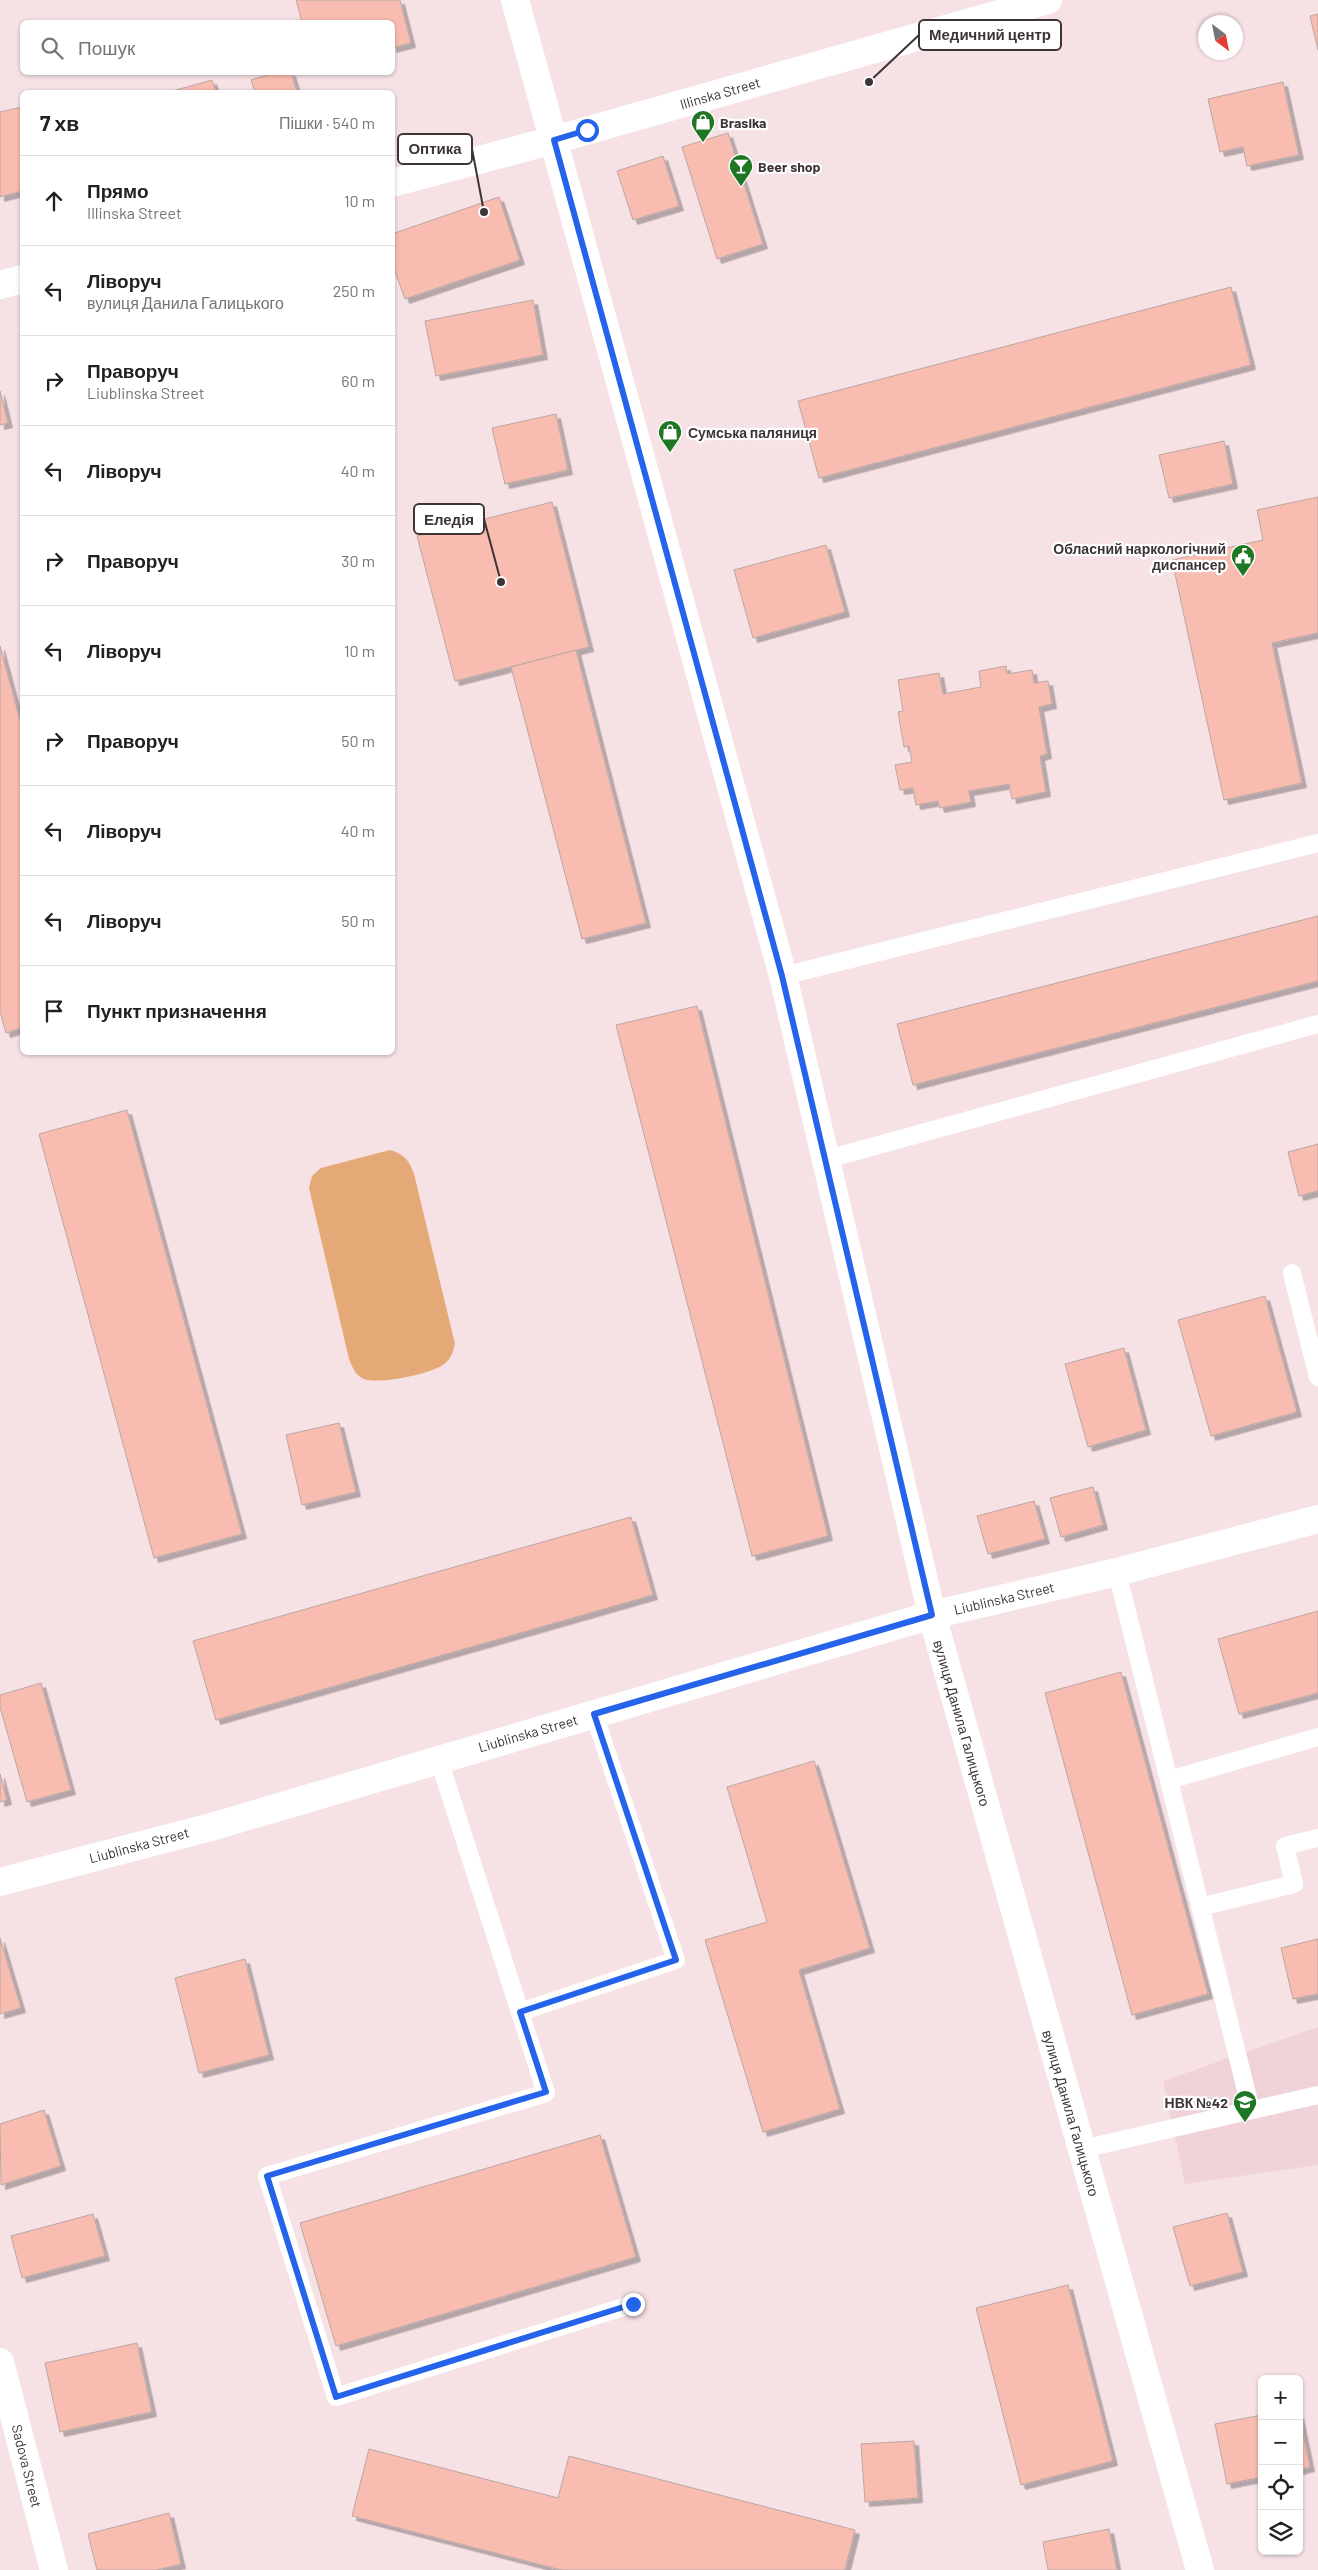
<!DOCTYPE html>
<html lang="uk">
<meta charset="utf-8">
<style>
body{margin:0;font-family:Barlow,sans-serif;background:#f6f6f6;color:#202124}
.controls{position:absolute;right:15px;bottom:15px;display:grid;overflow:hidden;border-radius:8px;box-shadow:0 1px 4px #0004}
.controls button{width:45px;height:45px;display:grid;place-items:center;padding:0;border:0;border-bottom:1px solid #e0e0e0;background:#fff;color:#202124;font:25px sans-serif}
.compass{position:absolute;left:1198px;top:15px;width:45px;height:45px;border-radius:50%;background:#fff;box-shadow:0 1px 4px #0004;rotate:148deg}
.stop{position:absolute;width:15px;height:15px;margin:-11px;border:4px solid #2563eb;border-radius:50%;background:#fff}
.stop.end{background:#2563eb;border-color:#fff;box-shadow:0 1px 5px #0008}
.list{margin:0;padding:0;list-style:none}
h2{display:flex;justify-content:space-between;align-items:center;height:65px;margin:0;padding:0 20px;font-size:21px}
h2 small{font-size:16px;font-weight:400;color:#757577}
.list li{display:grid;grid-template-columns:32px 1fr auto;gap:15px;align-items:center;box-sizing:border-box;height:90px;padding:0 20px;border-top:1px solid #e0e0e0}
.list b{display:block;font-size:19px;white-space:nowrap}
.list p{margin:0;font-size:16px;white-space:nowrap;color:#757577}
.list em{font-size:16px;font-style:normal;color:#757577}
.icon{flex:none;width:28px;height:28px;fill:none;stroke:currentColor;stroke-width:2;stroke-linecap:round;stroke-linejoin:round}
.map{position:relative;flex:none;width:1318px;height:2570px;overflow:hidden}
.search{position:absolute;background:#fff;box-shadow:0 1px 4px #0004;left:20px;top:20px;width:375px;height:55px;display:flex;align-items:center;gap:12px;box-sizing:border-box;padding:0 18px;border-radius:8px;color:#757577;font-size:19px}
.panel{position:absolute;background:#fff;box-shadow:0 1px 4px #0004;left:20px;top:90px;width:375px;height:965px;border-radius:8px}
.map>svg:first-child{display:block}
.built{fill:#efd3d9}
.green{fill:#e5a877}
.building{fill:#f9bcb0;stroke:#baa7a3;filter:url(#shadow)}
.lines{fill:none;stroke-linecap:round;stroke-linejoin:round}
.service{stroke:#fff;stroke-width:18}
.minor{stroke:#fff;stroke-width:28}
.primary{stroke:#fff;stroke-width:28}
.route{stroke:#2563eb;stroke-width:6}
.labels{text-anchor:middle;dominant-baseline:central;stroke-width:4.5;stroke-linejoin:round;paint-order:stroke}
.street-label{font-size:14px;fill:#3c3436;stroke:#fff}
.poi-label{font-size:14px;font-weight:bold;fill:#3c3436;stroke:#fff;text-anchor:start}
.leader{fill:none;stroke:#3c3436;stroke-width:2}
.callout-dot{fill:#3c3436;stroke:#fff;stroke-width:2}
.callout{fill:#fff;stroke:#3c3436;stroke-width:2}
.callout-label{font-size:15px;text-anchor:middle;font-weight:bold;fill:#3c3436}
</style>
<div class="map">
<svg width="1318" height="2570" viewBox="0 0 1318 2570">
<defs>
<filter id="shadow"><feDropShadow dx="4.5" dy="4.5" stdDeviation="0" flood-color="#0004"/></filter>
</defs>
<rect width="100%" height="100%" fill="#f6e1e5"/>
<polygon class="built" points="1318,2027 1318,2165 1185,2184 1163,2081"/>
<path class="green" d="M390 1150C404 1154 409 1160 414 1174L455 1344C453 1352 451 1359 444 1364 432 1374 374 1386 362 1378 354 1373 352 1366 349 1359L309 1188 312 1176 321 1168Z"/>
<g class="building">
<polygon points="296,0 400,0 411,43 392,48 392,22 302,22"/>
<polygon points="1318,14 1318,50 1310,16"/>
<polygon points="277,72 291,72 297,92 255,92 251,80"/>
<polygon points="212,80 216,92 169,92"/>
<polygon points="1283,82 1299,155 1247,166 1243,147 1220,152 1208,99"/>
<polygon points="22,107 22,191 0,197 0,112"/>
<polygon points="728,133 763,244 717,259 682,147"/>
<polygon points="663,156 679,206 633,220 617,171"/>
<polygon points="499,197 520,260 405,299 392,263 392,234"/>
<polygon points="1231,287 1251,365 819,478 798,401"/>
<polygon points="533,300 543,355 436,376 425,321"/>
<polygon points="0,391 8,423 0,425"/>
<polygon points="556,414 568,470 505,484 492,428"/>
<polygon points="1224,441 1233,484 1169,498 1159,455"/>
<polygon points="1318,497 1318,633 1272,643 1302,783 1224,800 1172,560 1263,540 1257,510"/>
<polygon points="552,502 589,647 455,681 417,536"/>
<polygon points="826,545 845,612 753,638 734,570"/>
<polygon points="0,646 22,727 22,1028 6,1033 0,1011"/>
<polygon points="576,650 646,923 582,939 511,667"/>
<polygon points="1006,666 1007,674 1032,670 1034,683 1048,681 1052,704 1039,707 1047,754 1040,756 1046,792 1012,799 1009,784 969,791 971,802 940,808 938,801 916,805 913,788 900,790 895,765 912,762 909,746 904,747 898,712 903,711 898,680 939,673 943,694 981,687 979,671"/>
<polygon points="1318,916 1318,981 913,1085 897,1024"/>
<polygon points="697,1006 828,1536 752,1556 616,1025"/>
<polygon points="127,1110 242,1534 154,1558 39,1134"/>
<polygon points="1318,1144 1318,1191 1299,1196 1288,1152"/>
<polygon points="1265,1296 1297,1412 1211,1436 1178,1320"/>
<polygon points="1124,1348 1146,1430 1088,1447 1065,1364"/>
<polygon points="339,1423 356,1492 302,1505 286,1435"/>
<polygon points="1093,1487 1103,1525 1061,1537 1050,1498"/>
<polygon points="1034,1501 1045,1539 988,1554 977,1516"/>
<polygon points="631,1517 653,1595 216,1720 193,1641"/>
<polygon points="1318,1611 1318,1693 1239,1714 1218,1639"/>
<polygon points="1121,1672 1208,1994 1132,2015 1045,1693"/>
<polygon points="41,1683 71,1790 27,1802 0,1707 0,1695"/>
<polygon points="814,1761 870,1948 799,1970 840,2109 763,2132 705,1940 767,1922 727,1787"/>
<polygon points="0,1774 7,1800 0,1802"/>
<polygon points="0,1938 21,2008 0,2014"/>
<polygon points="1318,1939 1318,1994 1293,1999 1281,1948"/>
<polygon points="245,1959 269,2055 199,2073 175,1978"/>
<polygon points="44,2110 61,2166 1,2185 0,2124"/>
<polygon points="600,2135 636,2257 336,2346 300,2223"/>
<polygon points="1227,2213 1243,2272 1190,2286 1173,2227"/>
<polygon points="93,2214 105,2256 22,2278 11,2236"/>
<polygon points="1068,2285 1113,2461 1021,2485 976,2308"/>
<polygon points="137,2343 152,2412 60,2432 45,2363"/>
<polygon points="1299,2414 1310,2467 1299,2470"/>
<polygon points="1262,2415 1262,2477 1227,2484 1215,2424"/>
<polygon points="914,2441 918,2498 865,2502 861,2444"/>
<polygon points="369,2449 558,2498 569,2456 855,2530 845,2570 561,2570 352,2516"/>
<polygon points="169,2513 181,2564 157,2570 97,2570 88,2534"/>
<polygon points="1109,2529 1117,2570 1048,2570 1043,2542"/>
</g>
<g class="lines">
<g class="service">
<polyline points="783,976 1318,843"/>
<polyline points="824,1160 1318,1024"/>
<polyline points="1292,1273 1318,1377"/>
<polyline points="1117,1572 1251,2110"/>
<polyline points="439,1760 546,2093 267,2176 336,2397 633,2304"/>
<polyline points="1169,1780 1318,1737"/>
<polyline points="1200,1907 1294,1884 1285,1846 1318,1838"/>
<polyline points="520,2012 676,1960 594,1714"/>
<polyline points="1082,2149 1318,2095"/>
</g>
<g class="minor">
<polyline points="515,0 783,976 932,1615 1200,2570"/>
<polyline points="0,1882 211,1827 932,1615 1117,1572 1318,1519"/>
<polyline points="0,2362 54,2570"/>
</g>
<g class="primary">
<polyline points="392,183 554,140 1048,0"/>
<polyline points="0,285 22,279"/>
</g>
</g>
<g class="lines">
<polyline class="route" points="587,130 554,140 782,976 932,1615 594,1714 676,1960 520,2012 546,2092 267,2176 336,2397 633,2304"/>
</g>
<defs>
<g id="shop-pin" transform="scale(1.25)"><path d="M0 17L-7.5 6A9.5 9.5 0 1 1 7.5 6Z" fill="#1f7724" stroke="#fff"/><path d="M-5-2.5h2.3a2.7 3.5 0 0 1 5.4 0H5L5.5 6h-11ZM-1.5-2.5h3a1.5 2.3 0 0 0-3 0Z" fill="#fff"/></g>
<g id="bar-pin" transform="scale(1.25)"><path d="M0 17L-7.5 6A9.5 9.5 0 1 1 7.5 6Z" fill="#1f7724" stroke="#fff"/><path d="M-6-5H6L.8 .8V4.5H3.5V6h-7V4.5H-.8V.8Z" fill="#fff"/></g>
<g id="civic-pin" transform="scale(1.25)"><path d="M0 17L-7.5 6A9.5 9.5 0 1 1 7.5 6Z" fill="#1f7724" stroke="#fff"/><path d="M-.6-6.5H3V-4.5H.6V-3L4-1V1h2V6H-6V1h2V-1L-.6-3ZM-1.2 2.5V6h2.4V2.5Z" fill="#fff"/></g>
<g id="school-pin" transform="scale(1.25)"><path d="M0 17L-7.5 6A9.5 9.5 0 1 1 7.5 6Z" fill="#1f7724" stroke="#fff"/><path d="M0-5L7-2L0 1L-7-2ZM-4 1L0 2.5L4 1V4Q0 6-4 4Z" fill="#fff"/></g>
</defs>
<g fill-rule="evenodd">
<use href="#shop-pin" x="703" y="122"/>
<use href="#bar-pin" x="741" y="166"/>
<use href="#shop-pin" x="670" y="432"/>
<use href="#civic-pin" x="1243" y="556"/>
<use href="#school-pin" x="1245" y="2102"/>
</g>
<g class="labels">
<g class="street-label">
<text transform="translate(720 93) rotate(-16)">Illinska Street</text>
<text transform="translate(1004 1598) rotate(-13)">Liublinska Street</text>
<text transform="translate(962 1723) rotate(74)">вулиця Данила Галицького</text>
<text transform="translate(528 1733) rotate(-16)">Liublinska Street</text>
<text transform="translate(139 1845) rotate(-15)">Liublinska Street</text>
<text transform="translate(1071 2113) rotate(74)">вулиця Данила Галицького</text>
<text transform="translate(27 2466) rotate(76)">Sadova Street</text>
</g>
<g class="poi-label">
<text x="720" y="122">Brasika</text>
<text x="758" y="166">Beer shop</text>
<text x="688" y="432">Сумська паляниця</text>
<text x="1226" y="548" text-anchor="end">Обласний наркологічний<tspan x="1226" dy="16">диспансер</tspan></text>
<text x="1228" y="2102" text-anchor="end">НВК №42</text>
</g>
</g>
<path class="leader" d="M869 82L919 35M484 212L472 149M501 582L484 519"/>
<g class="callout-dot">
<circle cx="869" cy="82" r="5"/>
<circle cx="484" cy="212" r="5"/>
<circle cx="501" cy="582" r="5"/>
</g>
<g class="callout">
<rect x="919" y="20" width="142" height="30" rx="5"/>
<rect x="398" y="134" width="74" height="30" rx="5"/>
<rect x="414" y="504" width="70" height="30" rx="5"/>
</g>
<g class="callout-label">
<text x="990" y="40">Медичний центр</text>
<text x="435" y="154">Оптика</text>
<text x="449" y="525">Еледія</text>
</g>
</svg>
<div class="controls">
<button>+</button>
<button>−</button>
<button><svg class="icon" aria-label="locate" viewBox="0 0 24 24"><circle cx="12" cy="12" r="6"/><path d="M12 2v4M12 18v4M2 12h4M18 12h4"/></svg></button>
<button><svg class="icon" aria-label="layers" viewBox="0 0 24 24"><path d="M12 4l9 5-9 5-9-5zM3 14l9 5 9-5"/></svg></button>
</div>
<svg class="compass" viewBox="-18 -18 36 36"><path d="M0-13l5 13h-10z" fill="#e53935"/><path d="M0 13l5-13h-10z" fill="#757577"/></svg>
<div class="stop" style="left:587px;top:130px"></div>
<div class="stop end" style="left:633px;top:2304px"></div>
<div class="search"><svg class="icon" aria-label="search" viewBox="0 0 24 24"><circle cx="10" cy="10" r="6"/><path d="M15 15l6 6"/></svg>Пошук</div>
<section class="panel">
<h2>7 хв<small>Пішки · 540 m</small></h2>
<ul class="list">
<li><svg class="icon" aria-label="ahead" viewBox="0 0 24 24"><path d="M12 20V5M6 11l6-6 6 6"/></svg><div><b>Прямо</b><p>Illinska Street</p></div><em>10 m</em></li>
<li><svg class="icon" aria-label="left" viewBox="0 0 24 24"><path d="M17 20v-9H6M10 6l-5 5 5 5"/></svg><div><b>Ліворуч</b><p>вулиця Данила Галицького</p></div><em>250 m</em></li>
<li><svg class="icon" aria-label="right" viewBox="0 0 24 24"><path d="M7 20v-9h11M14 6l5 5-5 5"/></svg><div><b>Праворуч</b><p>Liublinska Street</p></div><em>60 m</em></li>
<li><svg class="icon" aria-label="left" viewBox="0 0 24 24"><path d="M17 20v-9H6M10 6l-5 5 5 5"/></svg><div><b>Ліворуч</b></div><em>40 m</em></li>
<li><svg class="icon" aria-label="right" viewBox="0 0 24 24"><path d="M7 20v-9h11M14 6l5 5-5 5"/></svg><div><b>Праворуч</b></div><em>30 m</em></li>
<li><svg class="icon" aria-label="left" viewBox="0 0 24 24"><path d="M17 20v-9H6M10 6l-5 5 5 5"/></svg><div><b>Ліворуч</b></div><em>10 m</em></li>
<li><svg class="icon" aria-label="right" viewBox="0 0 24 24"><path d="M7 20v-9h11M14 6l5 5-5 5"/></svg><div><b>Праворуч</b></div><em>50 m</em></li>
<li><svg class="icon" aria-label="left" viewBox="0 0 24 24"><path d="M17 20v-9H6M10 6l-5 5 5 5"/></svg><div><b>Ліворуч</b></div><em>40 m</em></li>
<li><svg class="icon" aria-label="left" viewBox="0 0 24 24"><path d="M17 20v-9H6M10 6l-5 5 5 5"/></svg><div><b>Ліворуч</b></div><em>50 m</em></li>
<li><svg class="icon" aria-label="arrive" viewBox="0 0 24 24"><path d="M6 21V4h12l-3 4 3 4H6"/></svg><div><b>Пункт призначення</b></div></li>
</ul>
</section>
</div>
